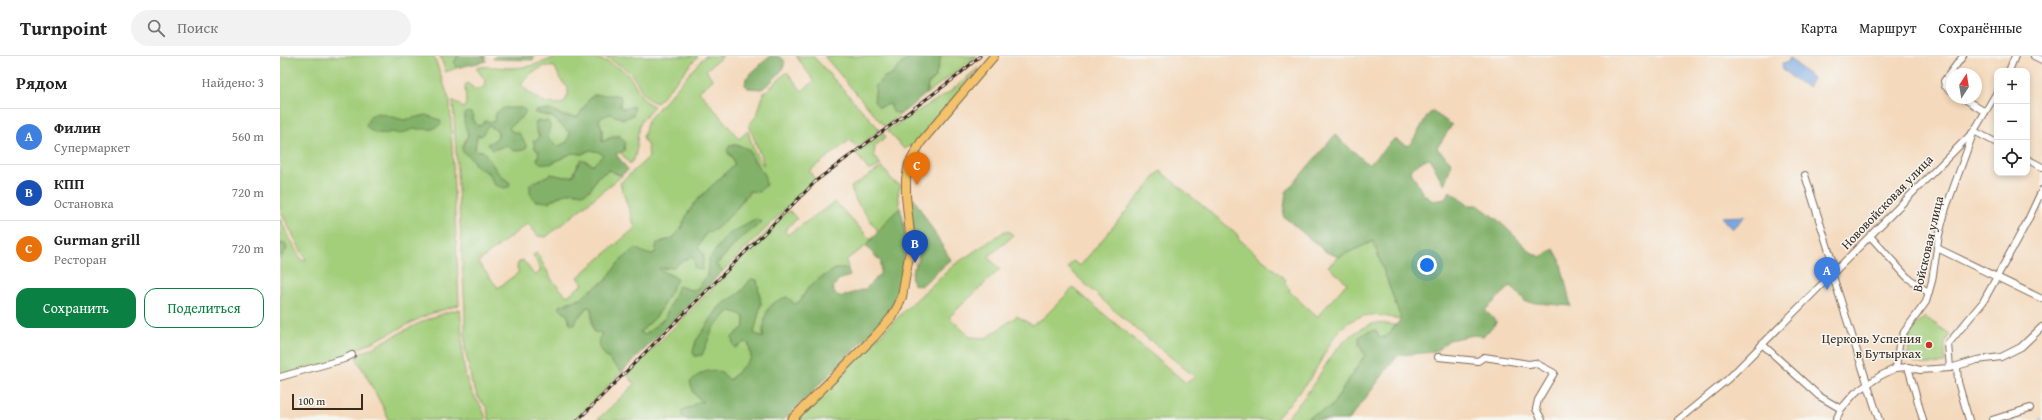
<!DOCTYPE html>
<html lang="ru">
<meta charset="utf-8">
<style>
body{margin:0;font-family:"Gentium Book Plus",serif;background:#f2f2f2;color:#222}
.controls{position:absolute;right:12px;top:12px;display:grid;overflow:hidden;border-radius:8px;box-shadow:0 2px 6px #0003}
.controls button{width:36px;height:36px;display:grid;place-items:center;padding:0;border:0;border-bottom:1px solid #e0e0e0;background:#fff;color:#222;font:20px sans-serif}
.compass{position:absolute;left:1666px;top:12px;width:36px;height:36px;border-radius:50%;background:#fff;box-shadow:0 2px 6px #0003;rotate:12deg}
.scale{position:absolute;left:12px;bottom:10px;width:71px;box-sizing:border-box;padding-left:4px;border:2px solid #3b2a1e;border-top:0;font-size:11px;line-height:14px;white-space:nowrap;color:#3b2a1e;-webkit-text-stroke:3px #f6f6f2;paint-order:stroke}
.you{position:absolute;left:1147px;top:209px;width:14px;height:14px;margin:-10px;border:3px solid #fff;border-radius:50%;background:#1a73e8;box-shadow:0 0 0 6px #1a73e833}
.badge{display:grid;place-items:center;width:26px;height:26px;border-radius:50%;background:#0b8043;color:#fff;font-size:13px;font-weight:700}
.pin{position:absolute;translate:-50% -33px;filter:drop-shadow(0 1px 2px #0008)}
.pin::after{content:'';position:absolute;top:21px;width:14px;height:12px;background:inherit;clip-path:polygon(0 0,100% 0,50% 100%)}
.list{margin:0;padding:0;list-style:none}
h2{display:flex;justify-content:space-between;align-items:center;height:52px;margin:0;padding:0 16px;font-size:17px}
h2 small{font-size:13px;font-weight:400;color:#767676}
.list li{display:grid;grid-template-columns:26px 1fr auto;gap:12px;align-items:center;box-sizing:border-box;height:56px;padding:0 16px;border-top:1px solid #e0e0e0}
.list b{display:block;font-size:15px;white-space:nowrap}
.list p{margin:0;font-size:13px;white-space:nowrap;color:#767676}
.list em{font-size:13px;font-style:normal;color:#767676}
.actions{display:flex;gap:8px;padding:12px 16px}
.actions a{flex:1;padding:9px 0;border:1px solid #0b8043;border-radius:12px;text-align:center;font-size:14px;color:#0b8043}
.actions .main{background:#0b8043;color:#fff}
.icon{flex:none;width:22px;height:22px;fill:none;stroke:currentColor;stroke-width:2;stroke-linecap:round;stroke-linejoin:round}
.map{position:relative;flex:none;width:1762px;height:364px;overflow:hidden}
header{display:flex;align-items:center;gap:24px;box-sizing:border-box;height:56px;padding:0 20px;background:#fff;border-bottom:1px solid #e0e0e0}
header strong{font-size:19px}
nav{display:flex;gap:22px;margin-inline-start:auto;font-size:14px}
.search{width:280px;height:36px;background:#f2f2f2;display:flex;align-items:center;gap:10px;box-sizing:border-box;padding:0 14px;border-radius:22px;color:#767676;font-size:15px}
main{display:flex}
aside{flex:1;background:#fff}
.map>svg:first-child{display:block}
.green{fill:#a3ce7a;stroke:#6f7c4c;fill-rule:evenodd}
.forest{fill:#82b16a;stroke:#5e6e44}
.water{fill:#77a6e1;stroke:#596880}
.lines{fill:none;stroke-linecap:round;stroke-linejoin:round}
.stream{stroke:#77a6e1;stroke-width:1.5}
.minor-casing{stroke:#7c6755;stroke-width:8}
.major-casing{stroke:#7c6755;stroke-width:10}
.minor{stroke:#fff;stroke-width:6}
.major{stroke:#f3c26a;stroke-width:8}
.rail-casing{stroke:#3b2a1e;stroke-width:3}
.rail{stroke:#f6f6f2;stroke-width:1.5;stroke-dasharray:4.5;stroke-linecap:butt}
.poi-dot{fill:#c8321e;stroke:#f6f6f2;stroke-width:1.5}
.labels{text-anchor:middle;dominant-baseline:central;stroke-width:3;stroke-linejoin:round;paint-order:stroke}
.street-label{font-size:13px;fill:#3b2a1e;stroke:#f6f6f2}
.poi-label{font-size:13px;fill:#3b2a1e;stroke:#f6f6f2;text-anchor:end}
</style>
<header>
<strong>Turnpoint</strong>
<div class="search"><svg class="icon" aria-label="search" viewBox="0 0 24 24"><circle cx="10" cy="10" r="6"/><path d="M15 15l6 6"/></svg>Поиск</div>
<nav><a>Карта</a><a>Маршрут</a><a>Сохранённые</a></nav>
</header>
<main>
<aside>
<h2>Рядом<small>Найдено: 3</small></h2>
<ul class="list">
<li><span class="badge" style="background:#3f7fe0">A</span><div><b>Филин</b><p>Супермаркет</p></div><em>560 m</em></li>
<li><span class="badge" style="background:#1a4fb4">B</span><div><b>КПП</b><p>Остановка</p></div><em>720 m</em></li>
<li><span class="badge" style="background:#e8710a">C</span><div><b>Gurman grill</b><p>Ресторан</p></div><em>720 m</em></li>
</ul>
<div class="actions"><a class="main">Сохранить</a><a>Поделиться</a></div>
</aside>
<div class="map">
<svg width="1762" height="364" viewBox="0 0 1762 364">
<rect width="100%" height="100%" fill="#f6f6f2"/>
<filter id="ink" filterUnits="userSpaceOnUse"><feTurbulence type="fractalNoise" baseFrequency=".025" numOctaves="2"/><feDisplacementMap in="SourceGraphic" scale="8" xChannelSelector="R" yChannelSelector="G"/><feConvolveMatrix kernelMatrix="1 2 1 2 8 2 1 2 1" color-interpolation-filters="sRGB"/></filter>
<filter id="wash" filterUnits="userSpaceOnUse"><feTurbulence type="fractalNoise" baseFrequency=".012" numOctaves="4" result="noise"/><feDisplacementMap in="SourceGraphic" scale="16" xChannelSelector="R" yChannelSelector="G"/><feGaussianBlur stdDeviation="0.9" result="paint"/><feColorMatrix in="noise" values="0 0 0 0 0 0 0 0 0 0 0 0 0 0 0 0 0 1.4 0 .05"/><feComposite in="paint" operator="in"/></filter>
<g filter="url(#wash)">
<rect width="100%" height="100%" fill="#f4d9bc"/>
<g class="green">
<polygon points="14,0 154,0 170,46 179,249 149,258 74,295 63,303 0,324 0,163 22,205 26,204 0,154 0,2"/>
<polygon points="160,0 178,0 174,6 176,12 166,16"/>
<path d="M277 0C302 0 329 0 348 19 358 29 359 45 374 50 369 56 361 64 359 71 355 84 360 98 350 108L340 96 344 95 334 79 322 86V73L319 64 322 61 330 58 344 63 353 59V50L344 53 340 51 341 42C310 39 314 35 298 61L283 60 276 55 255 57 272 61 290 77 287 86 279 90 275 89 268 82 270 69 255 72 259 81 257 85 259 100 270 108 292 97 302 98 310 94 319 96 323 99 313 109 305 104 298 107 293 120 284 121 271 118 269 146 277 141 293 136 302 138 311 133 317 121 330 114 338 119H343L266 181 258 180 248 167 198 206 218 232 239 216 237 212 238 207 243 204 255 220 261 214 253 199 257 197 272 224 287 240 303 228 298 221 355 172 340 127 369 101 368 91 363 82 368 64 425 0H443L426 14 433 24 419 35 459 83 468 75C471 85 475 103 484 109L469 69 477 59 484 37 507 16 522 35 534 25 516 0H533L600 74 577 92 570 84 529 115 535 123 531 128 443 215 436 209 458 185 482 166 429 203 427 220 417 233 411 234 398 230 385 262 365 279 360 276 377 260 397 223C391 217 385 218 379 213L393 211 411 200 415 205 418 191 426 177 436 173 454 156 484 118C472 104 472 88 450 89L448 98 453 103 454 109 416 145 408 157 401 172 392 183 382 185 376 191 375 197 339 206 326 224 308 236 301 243 288 246 279 252 288 260 290 268 297 263 307 251H310L319 276 322 277 319 292 342 316 294 364H209L207 352 198 341 192 327 185 292V253L173 44 183 52 186 48 185 29 187 27 196 34 204 31 205 24 196 12C209 9 219 12 231 12 245 12 265 7 277 0ZM265 10 275 11 280 23 288 32V39L284 47C265 51 255 41 241 29L251 17ZM190 56 193 59 192 63 198 70 244 59 229 71 231 75 240 78 227 89 213 94 215 84 218 80V75L210 70C199 74 196 82 195 93L198 95H203L219 118 230 127 215 129 208 117 196 110 191 102 183 96 182 92 188 79Z"/>
<path d="M325 0H418L377 47C361 43 361 29 351 18 344 10 333 6 325 0Z"/>
<polygon points="544,0 631,0 619,10 612,19 596,30 595,41 599,51 610,48 613,56 621,58 605,71"/>
<polygon points="661,0 697,0 646,38 648,28 655,22"/>
<polygon points="698,12 636,87 624,93 607,74 671,35"/>
<polygon points="603,77 606,81 595,90 594,99 601,109 589,115 576,97"/>
<polygon points="602,111 614,126 621,129 618,136 620,152 598,175 576,145 571,131"/>
<path d="M880 115 957 178 959 183 1006 224 1004 227 1010 233 1009 235 1037 261 1067 227 1048 210 1059 201 1093 185 1121 263C1111 262 1099 258 1090 259 1055 262 1047 298 1031 321 1020 336 1007 350 995 364H517L626 253 674 209 725 175 730 176 733 180 708 201 720 213 669 261 690 281 706 282 737 260 752 269 763 262 793 232 906 327 915 321 838 258 788 212 793 205 800 210Z"/>
<polygon points="555,146 591,184 586,190 566,204 568,213 555,213 528,232 520,245 483,272 483,283 474,277 481,248 477,224 471,223 460,237 440,250 416,285 413,296 415,300 422,299 433,272 450,255 458,257 464,261 464,271 457,277 460,288 465,286 469,288 471,303 449,324 439,316 414,338 423,347 402,354 402,360 407,364 317,364 355,328 348,320 349,317 507,156 510,155 517,163 505,174 507,179"/>
<path d="M180 253C183 277 180 305 188 328 193 342 204 350 206 364H108L104 353 76 301C80 295 86 296 92 292 121 277 147 260 180 253Z"/>
<path d="M1645 261 1670 278 1665 286V307C1651 308 1635 312 1627 299L1629 294C1625 277 1634 272 1645 261Z"/>
<path d="M1095 267 1116 269 1106 281 1099 282 1096 274 1079 289 1085 299 1051 351 1022 364H1005C1012 355 1021 346 1028 336 1050 306 1056 281 1095 267Z"/>
</g>
<g class="forest">
<polygon points="178,0 205,0 206,5 176,12 174,6"/>
<polygon points="215,0 254,0 253,4 213,3"/>
<path d="M490 0C522 0 493 25 482 33L468 32 465 29 466 22Z"/>
<polygon points="631,0 661,0 655,22 648,28 646,38 621,58 613,56 610,48 599,51 594,46 596,29 604,21 612,19 619,10"/>
<path d="M314 39H337L341 41 340 51 344 53 353 50 354 54 353 59 344 63 330 58 322 61 319 64 322 73V86L339 79 345 86 344 95 336 98 348 114C341 121 338 118 329 114L317 121 311 133 307 136 302 138 293 136 277 141 269 146 255 145 250 137V128L271 118 284 121 293 120 301 103 313 109 323 99 319 96 310 94 302 98 292 97 270 108 260 107 257 104 259 95 255 93 253 84 257 85 259 80 255 67 258 65H268L270 69 268 82 275 89 279 90 287 86 290 77 272 61 254 56 258 54H271L283 60 298 61 310 42Z"/>
<polygon points="224,52 242,52 246,55 244,59 229,71 231,75 240,78 247,91 243,94 234,95 227,89 213,94 207,88 215,84 218,80 218,75 210,70 206,72 202,80 197,79 195,92 198,95 203,95 219,118 230,127 229,131 224,132 215,129 208,117 196,110 191,102 183,96 182,92 188,79 184,66 185,57 190,56 193,59 192,63 198,70 202,69 205,65 214,66 216,57"/>
<path d="M1152 55 1172 69 1157 92 1172 107 1164 129 1150 103 1144 104 1130 114 1143 138 1153 145 1165 143 1170 135 1188 149H1198L1219 165 1251 196 1260 201 1274 193 1280 204 1291 250 1246 246 1231 230 1205 254 1217 266 1204 280 1194 279 1169 284 1155 296 1118 299 1069 364H1022L1051 351 1085 299 1079 289V281L1088 276 1096 274 1099 282 1106 281 1121 263 1093 185 1059 201 1046 196 1003 160 1006 136 1055 79 1089 109 1114 83 1128 90C1139 79 1142 64 1152 55Z"/>
<polygon points="98,57 124,64 146,59 160,64 161,68 153,73 134,73 120,78 111,76 106,78 96,77 88,73 86,69 90,60"/>
<path d="M450 89H457L466 92 470 95 473 104 484 118 486 129 479 136 469 135 454 156 436 173 426 177 418 191 424 199 422 214 414 212 415 205 411 200 393 211 379 213C384 218 392 218 397 223L377 260 360 276 365 279 385 262 398 230 411 234 417 233 427 220 429 203 447 179 477 163 482 166 458 185 436 209 443 215 342 316C332 305 312 294 322 277L314 276C310 268 314 259 310 251H307L297 263 295 269 290 268 288 260 279 252V250L301 243 308 236 326 224 339 206 356 192C363 196 367 200 375 197L377 187 392 183 401 172 408 157 416 145 454 109 453 103 447 94Z"/>
<path d="M634 143 671 204 641 230 633 228C629 219 633 211 639 204L638 194 635 191V179L633 176 628 145Z"/>
<path d="M620 152C631 183 622 231 607 261L504 364H407L402 360V354L412 351 416 346H423L414 338 410 326C417 319 429 311 439 316 443 317 446 321 450 324L471 302 469 288 465 286 455 292 453 288 452 281 464 271V261L458 257 450 255 433 272 422 299 415 300 413 296 416 285 440 250 460 237 471 223 477 224 481 248 474 277 483 282C485 261 483 248 507 241L515 248 520 245 528 232 537 224 556 213H568L570 220 558 224 553 232 554 237 561 241 585 233 600 218 601 206 586 190 609 162Z"/>
<polygon points="0,187 5,188 7,193 0,203"/>
</g>
<g class="water">
<polygon points="1510,2 1533,23 1528,31 1513,23 1507,16 1503,15 1502,7 1507,7"/>
<polygon points="1465,160 1452,173 1441,161"/>
</g>
<g class="lines">
<polyline class="stream" points="1760,364 1762,363"/>
</g>
</g>
<g filter="url(#ink)">
<g class="lines">
<g class="minor-casing">
<g id="minor">
<polyline points="1754,0 1762,4"/>
<polyline points="1729,15 1735,0"/>
<polyline points="1672,35 1665,30 1664,25 1683,0"/>
<polyline points="1683,42 1705,56"/>
<polyline points="1694,75 1717,87"/>
<polyline points="1747,103 1762,111"/>
<polyline points="1525,119 1554,211 1552,217 1599,364"/>
<polyline points="1590,180 1627,221 1649,237"/>
<polyline points="1657,192 1762,243"/>
<polyline points="1482,288 1539,340 1561,353"/>
<polyline points="1158,301 1198,305 1204,301 1249,308 1255,307 1274,317 1258,344 1256,353 1262,364"/>
<polyline points="1628,311 1643,364"/>
<polyline points="1677,311 1678,326 1689,364"/>
<polyline points="1616,312 1619,289 1624,276 1646,246 1652,225 1659,179 1666,152 1694,75 1717,36"/>
<polyline points="1670,312 1668,288 1703,246 1747,166 1762,134"/>
<polyline points="0,321 64,303 72,299"/>
<polyline points="1398,364 1448,323 1694,75"/>
<polyline points="1556,364 1561,353 1575,337 1600,320 1616,312 1628,311 1640,314 1670,312 1697,304 1721,301 1741,291 1762,271"/>
<polyline points="1712,364 1750,352"/>
</g>
</g>
<g class="major-casing">
<polyline id="major" points="511,364 594,281 611,262 618,250 622,241 631,188 626,140 626,123 629,108 641,86 714,0"/>
</g>
<use href="#minor" class="minor"/>
<use href="#major" class="major"/>
<g class="rail-casing">
<polyline id="rail" points="298,364 537,124 676,21 700,0"/>
</g>
<use href="#rail" class="rail"/>
</g>
</g>
<circle class="poi-dot" cx="1649" cy="289" r="4"/>
<g class="labels">
<g class="street-label">
<text transform="translate(1607 146) rotate(-46)">Нововойсковая улица</text>
<text transform="translate(1648 188) rotate(-77)">Войсковая улица</text>
</g>
<g class="poi-label">
<text x="1641" y="282">Церковь Успения<tspan x="1641" dy="15">в Бутырках</tspan></text>
</g>
</g>
</svg>
<div class="controls">
<button>+</button>
<button>−</button>
<button><svg class="icon" aria-label="locate" viewBox="0 0 24 24"><circle cx="12" cy="12" r="6"/><path d="M12 2v4M12 18v4M2 12h4M18 12h4"/></svg></button>
</div>
<svg class="compass" viewBox="-18 -18 36 36"><path d="M0-13l5 13h-10z" fill="#e53935"/><path d="M0 13l5-13h-10z" fill="#767676"/></svg>
<div class="scale">100 m</div>
<div class="you"></div>
<div class="pin badge" style="left:1547px;top:234px;background:#3f7fe0">A</div>
<div class="pin badge" style="left:635px;top:207px;background:#1a4fb4">B</div>
<div class="pin badge" style="left:637px;top:129px;background:#e8710a">C</div>
</div>
</main>
